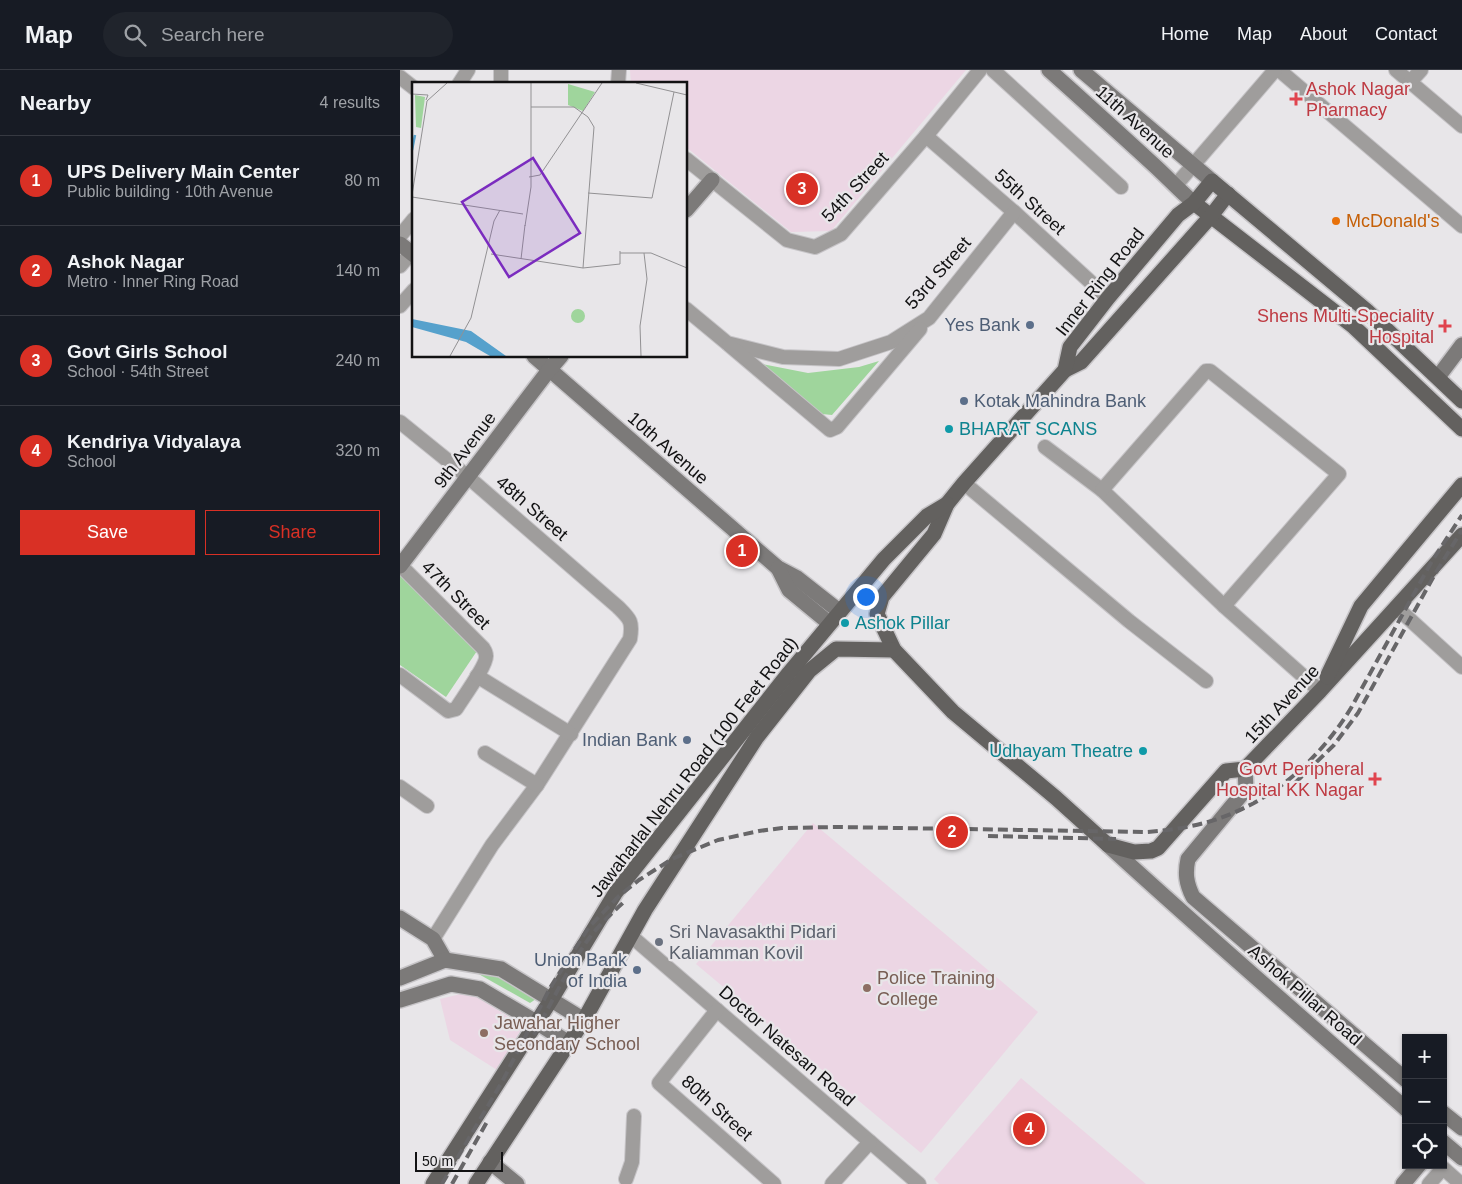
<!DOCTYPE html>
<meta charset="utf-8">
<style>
body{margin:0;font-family:Helvetica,sans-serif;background:#20242c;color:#f1f3f6}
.controls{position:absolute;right:15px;bottom:15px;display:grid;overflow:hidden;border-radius:0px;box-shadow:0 1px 4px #0004}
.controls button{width:45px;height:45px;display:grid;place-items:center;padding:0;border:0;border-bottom:1px solid #363941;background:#171b24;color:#f1f3f6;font:25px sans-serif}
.scale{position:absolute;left:15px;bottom:12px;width:88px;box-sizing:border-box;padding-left:5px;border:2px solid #121213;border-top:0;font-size:14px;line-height:18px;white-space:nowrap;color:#121213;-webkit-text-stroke:4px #e8e6e9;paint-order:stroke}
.you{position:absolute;left:465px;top:526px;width:18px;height:18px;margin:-12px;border:4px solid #fff;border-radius:50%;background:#1a73e8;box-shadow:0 0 0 8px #1a73e833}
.badge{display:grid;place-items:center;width:32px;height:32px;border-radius:50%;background:#d93025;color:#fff;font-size:16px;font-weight:700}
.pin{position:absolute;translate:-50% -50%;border:2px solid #fff;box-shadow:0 1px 5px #0006}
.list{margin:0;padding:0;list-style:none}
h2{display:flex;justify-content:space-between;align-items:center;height:65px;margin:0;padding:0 20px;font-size:21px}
h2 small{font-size:16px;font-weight:400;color:#9ea1a6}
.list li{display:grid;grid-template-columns:32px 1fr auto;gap:15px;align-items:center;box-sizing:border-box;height:90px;padding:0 20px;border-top:1px solid #363941}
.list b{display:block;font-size:19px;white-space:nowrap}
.list p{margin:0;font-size:16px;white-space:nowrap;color:#9ea1a6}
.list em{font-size:16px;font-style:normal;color:#9ea1a6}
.actions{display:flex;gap:10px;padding:15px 20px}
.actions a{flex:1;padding:11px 0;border:1px solid #d93025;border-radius:0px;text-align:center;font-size:18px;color:#d93025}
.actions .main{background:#d93025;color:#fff}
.icon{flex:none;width:28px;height:28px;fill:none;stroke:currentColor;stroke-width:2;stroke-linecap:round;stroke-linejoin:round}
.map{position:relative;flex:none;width:1062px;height:1114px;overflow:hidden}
header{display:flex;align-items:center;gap:30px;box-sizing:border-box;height:70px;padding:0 25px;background:#171b24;border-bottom:1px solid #363941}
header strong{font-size:24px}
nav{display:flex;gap:28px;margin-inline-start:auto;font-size:18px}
.search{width:350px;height:45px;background:#20242c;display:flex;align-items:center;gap:12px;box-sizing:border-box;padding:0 18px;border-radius:28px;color:#9ea1a6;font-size:19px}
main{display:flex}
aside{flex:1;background:#171b24}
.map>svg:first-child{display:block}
.education{fill:#ecd6e4}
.green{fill:#9fd59c}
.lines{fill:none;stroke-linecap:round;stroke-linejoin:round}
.street-casing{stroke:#c6c4c7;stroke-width:16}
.secondary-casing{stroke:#c6c4c7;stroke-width:18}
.primary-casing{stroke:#c6c4c7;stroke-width:18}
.street{stroke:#9f9d9c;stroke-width:14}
.secondary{stroke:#7c7a79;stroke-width:15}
.primary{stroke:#63615f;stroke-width:15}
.rail{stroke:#676668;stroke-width:4;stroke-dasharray:10 5;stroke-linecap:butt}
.health-dot{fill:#e0444e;stroke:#e8e6e9;stroke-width:2}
.food-dot{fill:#e8710a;stroke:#e8e6e9;stroke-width:2}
.service-dot{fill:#5c6f8a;stroke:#e8e6e9;stroke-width:2}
.culture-dot{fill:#0f9aa8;stroke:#e8e6e9;stroke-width:2}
.worship-dot{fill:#6b7280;stroke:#e8e6e9;stroke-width:2}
.education-dot{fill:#8d6e63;stroke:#e8e6e9;stroke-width:2}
.labels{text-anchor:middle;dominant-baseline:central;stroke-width:4.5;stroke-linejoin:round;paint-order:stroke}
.health-label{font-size:18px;fill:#be3a42;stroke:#e8e6e9;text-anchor:end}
.street-label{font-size:18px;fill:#121213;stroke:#e8e6e9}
.food-label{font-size:18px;fill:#c56008;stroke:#e8e6e9;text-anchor:start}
.service-label{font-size:18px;fill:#4e5e75;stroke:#e8e6e9;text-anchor:end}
.culture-label{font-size:18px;fill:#0d838f;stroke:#e8e6e9;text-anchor:start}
.worship-label{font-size:18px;fill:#5b616d;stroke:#e8e6e9;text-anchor:start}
.education-label{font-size:18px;fill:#785e54;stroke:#e8e6e9;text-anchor:start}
.inset-river{fill:none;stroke:#56a1cc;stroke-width:2.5}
.inset-road{fill:none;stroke:#929193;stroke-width:1}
.view{fill:#7b2cbf;fill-opacity:0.15;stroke:#7b2cbf;stroke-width:2.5}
.inset-edge{fill:none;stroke:#121213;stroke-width:2.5}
</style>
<header>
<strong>Map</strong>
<div class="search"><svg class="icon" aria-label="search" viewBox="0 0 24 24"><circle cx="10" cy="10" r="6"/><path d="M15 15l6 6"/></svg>Search here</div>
<nav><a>Home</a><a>Map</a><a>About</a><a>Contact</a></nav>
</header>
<main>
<aside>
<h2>Nearby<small>4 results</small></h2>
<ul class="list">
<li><span class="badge">1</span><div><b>UPS Delivery Main Center</b><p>Public building · 10th Avenue</p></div><em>80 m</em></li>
<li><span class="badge">2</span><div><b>Ashok Nagar</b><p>Metro · Inner Ring Road</p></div><em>140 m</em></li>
<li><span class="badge">3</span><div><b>Govt Girls School</b><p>School · 54th Street</p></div><em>240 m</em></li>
<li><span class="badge">4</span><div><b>Kendriya Vidyalaya</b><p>School</p></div><em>320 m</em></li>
</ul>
<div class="actions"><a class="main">Save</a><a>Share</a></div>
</aside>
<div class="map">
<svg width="1062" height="1114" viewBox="0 0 1062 1114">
<rect width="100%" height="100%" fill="#e8e6e9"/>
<g class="education">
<polygon points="230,0 566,0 431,161 391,162 286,77 286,14 231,14"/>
<polygon points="413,753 638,942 521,1083 296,894"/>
<polygon points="69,922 123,956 97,1000 50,970 40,929"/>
<polygon points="621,1008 746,1114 539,1114 534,1109"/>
</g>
<g class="green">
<polygon points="479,291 432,345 422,344 357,293 408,303 459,297"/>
<polygon points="0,502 83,572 46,627 0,595"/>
<polygon points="91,896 136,929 130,933 68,898"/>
</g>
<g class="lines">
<g class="street-casing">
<g id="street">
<polyline points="101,0 101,14"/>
<polyline points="593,0 721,117"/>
<polyline points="879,0 1062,156"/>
<polyline points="996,0 1062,56"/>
<polyline points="0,7 14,18"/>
<polyline points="1010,12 1021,0"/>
<polyline points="59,14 68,0"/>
<polyline points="218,14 219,0"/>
<polyline points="526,66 614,142 708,228"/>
<polyline points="286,89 387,170 415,177 441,164 526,66 580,0"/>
<polyline points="776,115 875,0"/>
<polyline points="0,166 14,149"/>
<polyline points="0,196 11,183"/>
<polyline points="0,236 14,220"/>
<polyline points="286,239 327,273 383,287 439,289 491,272 529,248 614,142"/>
<polyline points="329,275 430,360 437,357 520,259"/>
<path d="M0 352 68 407 218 537C230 549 233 551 230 569L137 715 92 775 33 869"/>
<polyline points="645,377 702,420 824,536 920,621"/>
<polyline points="564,413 729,551 806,611"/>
<polyline points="702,420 806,301 810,301 939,404 824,536"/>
<path d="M0 495 83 578C85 581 86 582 86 586 87 595 62 629 56 639L48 641 0 605"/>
<polyline points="996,537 1062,597"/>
<polyline points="77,606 171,664"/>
<polyline points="85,683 137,715"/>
<polyline points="0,717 27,736"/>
<polyline points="231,866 519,1114"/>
<polyline points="317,940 259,1013 374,1114"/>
<polyline points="226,1109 232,1092 234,1046"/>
<polyline points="432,1114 470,1072"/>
<polyline points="1029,1114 1043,1098 1061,1114"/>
</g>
</g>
<g class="secondary-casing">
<g id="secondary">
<path d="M649 0C685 32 720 64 755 96 768 108 780 121 794 133"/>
<polyline points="681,0 812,111"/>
<polyline points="286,140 312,110"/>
<polyline points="0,174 14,185"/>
<polyline points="134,286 378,498 397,508 439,541"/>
<polyline points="1038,307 1062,275"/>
<polyline points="0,496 149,300 161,286"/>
<polyline points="378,498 389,520 429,553"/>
<path d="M845 699 846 719 788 789C785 803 786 813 793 827L1006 1010"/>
<path d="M708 775C806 865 906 951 1006 1039"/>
<polyline points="0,848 33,869 45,890"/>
<polyline points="0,908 45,890 101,899 184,950"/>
<polyline points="0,930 51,914 80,919 136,952 169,973"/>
<polyline points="1043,1043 1062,1058"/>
<polyline points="1043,1072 1062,1088"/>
<polyline points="90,1092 117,1114"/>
<polyline points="1003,1114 1019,1095"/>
</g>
</g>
<g class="primary-casing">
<g id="primary">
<polyline points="794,133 953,256 1062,359"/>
<polyline points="665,300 681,292 811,146 828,124"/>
<polyline points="1062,331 967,241 812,111 794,133 778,145 708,228 670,277 665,300 564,413 547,434 534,464 482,527 477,544 494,580 553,642 656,728 708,775 734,782 751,781 758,778 826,701 845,699 920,621 1062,465"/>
<polyline points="927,607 961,536 1062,415"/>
<polyline points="33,1114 151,930 216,822 389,603 484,489 527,446 547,434"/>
<polyline points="76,1114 184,950 245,840 357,667 409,601 436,579 494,580"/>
</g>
</g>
<use href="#street" class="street"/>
<use href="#secondary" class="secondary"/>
<use href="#primary" class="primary"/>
<g class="rail">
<polyline points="895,713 934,675 958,643 1035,504 1062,460"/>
<polyline points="588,766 716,769"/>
<path d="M134 965C152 932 168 897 190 867 200 854 213 842 225 831"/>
<path d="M42 1114 102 1012 150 918 189 857 219 826 239 810 272 789 318 770 359 761 382 758 438 757 746 762C780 760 815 753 846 737 889 716 926 679 951 638L1032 491 1062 445"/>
<polyline points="52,1114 88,1050"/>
</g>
</g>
<g class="health-dot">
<path d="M893.5 21.5h5v5h5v5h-5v5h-5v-5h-5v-5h5z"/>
<path d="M1042.5 248.5h5v5h5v5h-5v5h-5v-5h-5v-5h5z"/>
<path d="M972.5 701.5h5v5h5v5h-5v5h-5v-5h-5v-5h5z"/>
</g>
<circle class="food-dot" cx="936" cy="151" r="5"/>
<g class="service-dot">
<circle cx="630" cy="255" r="5"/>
<circle cx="564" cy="331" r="5"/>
<circle cx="287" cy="670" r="5"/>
<circle cx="237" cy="900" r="5"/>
</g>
<g class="culture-dot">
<circle cx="549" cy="359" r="5"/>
<circle cx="445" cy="553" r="5"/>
<circle cx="743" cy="681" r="5"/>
</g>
<circle class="worship-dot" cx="259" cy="872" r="5"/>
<g class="education-dot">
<circle cx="467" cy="918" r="5"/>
<circle cx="84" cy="963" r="5"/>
</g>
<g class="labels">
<g class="health-label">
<text x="906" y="19" text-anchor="start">Ashok Nagar<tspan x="906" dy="21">Pharmacy</tspan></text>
<text x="1034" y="246">Shens Multi-Speciality<tspan x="1034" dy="21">Hospital</tspan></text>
<text x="964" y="699">Govt Peripheral<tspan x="964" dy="21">Hospital KK Nagar</tspan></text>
</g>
<g class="street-label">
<text transform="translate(735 52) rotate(42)">11th Avenue</text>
<text transform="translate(455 117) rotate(-47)">54th Street</text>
<text transform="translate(630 132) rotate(42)">55th Street</text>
<text transform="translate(538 203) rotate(-49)">53rd Street</text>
<text transform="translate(700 212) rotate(-52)">Inner Ring Road</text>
<text transform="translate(268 378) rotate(41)">10th Avenue</text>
<text transform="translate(65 380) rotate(-53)">9th Avenue</text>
<text transform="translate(132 438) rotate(41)">48th Street</text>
<text transform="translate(56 525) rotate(45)">47th Street</text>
<text transform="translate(882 634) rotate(-47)">15th Avenue</text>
<text transform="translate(294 697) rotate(-52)">Jawaharlal Nehru Road (100 Feet Road)</text>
<text transform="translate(905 925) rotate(41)">Ashok Pillar Road</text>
<text transform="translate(387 976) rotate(41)">Doctor Natesan Road</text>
<text transform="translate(317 1038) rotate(42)">80th Street</text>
</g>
<g class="food-label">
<text x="946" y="151">McDonald's</text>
</g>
<g class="service-label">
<text x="620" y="255">Yes Bank</text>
<text x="574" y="331" text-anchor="start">Kotak Mahindra Bank</text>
<text x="277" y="670">Indian Bank</text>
<text x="227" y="890">Union Bank<tspan x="227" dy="21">of India</tspan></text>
</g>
<g class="culture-label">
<text x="559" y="359">BHARAT SCANS</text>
<text x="455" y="553">Ashok Pillar</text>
<text x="733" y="681" text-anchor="end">Udhayam Theatre</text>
</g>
<g class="worship-label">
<text x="269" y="862">Sri Navasakthi Pidari<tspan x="269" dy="21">Kaliamman Kovil</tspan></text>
</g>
<g class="education-label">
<text x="477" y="908">Police Training<tspan x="477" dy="21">College</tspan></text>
<text x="94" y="953">Jawahar Higher<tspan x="94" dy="21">Secondary School</tspan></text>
</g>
</g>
<g transform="translate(12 12)">
<rect width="275" height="275" fill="#e8e6e9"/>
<path d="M156 2 183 10 171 29 156 23ZM3 13 13 15 9 46 4 45ZM159 234a7 7 0 1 1 14 0a7 7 0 1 1-14 0Z" fill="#9fd59c"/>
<path d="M0 237 59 249 94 274H78L54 260 0 245Z" fill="#56a1cc"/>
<path class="inset-river" d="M0 68 3 53"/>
<path class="inset-road" d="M224 1 275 13M0 12 16 13 14 18M119 25H162L176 35 182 45 171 186M117 95 128 93 190 1M176 111 240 116 262 10M0 113 15 19 35 1M0 115 111 132M113 144 119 105V1M208 171H239L275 186M79 172 171 186 208 182V169M109 177 113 143M38 274 59 236 82 139 88 128M229 274 228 244 235 197 232 171"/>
<path class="view" d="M121 76 168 151 97 195 50 120Z"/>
<rect width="275" height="275" class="inset-edge"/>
</g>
</svg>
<div class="controls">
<button>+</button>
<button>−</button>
<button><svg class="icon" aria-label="locate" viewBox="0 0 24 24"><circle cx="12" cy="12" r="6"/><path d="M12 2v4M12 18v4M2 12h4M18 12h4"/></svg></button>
</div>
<div class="scale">50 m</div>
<div class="you"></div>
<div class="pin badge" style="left:342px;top:481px">1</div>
<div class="pin badge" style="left:552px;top:762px">2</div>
<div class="pin badge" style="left:402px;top:119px">3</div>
<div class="pin badge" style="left:629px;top:1059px">4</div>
</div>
</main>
